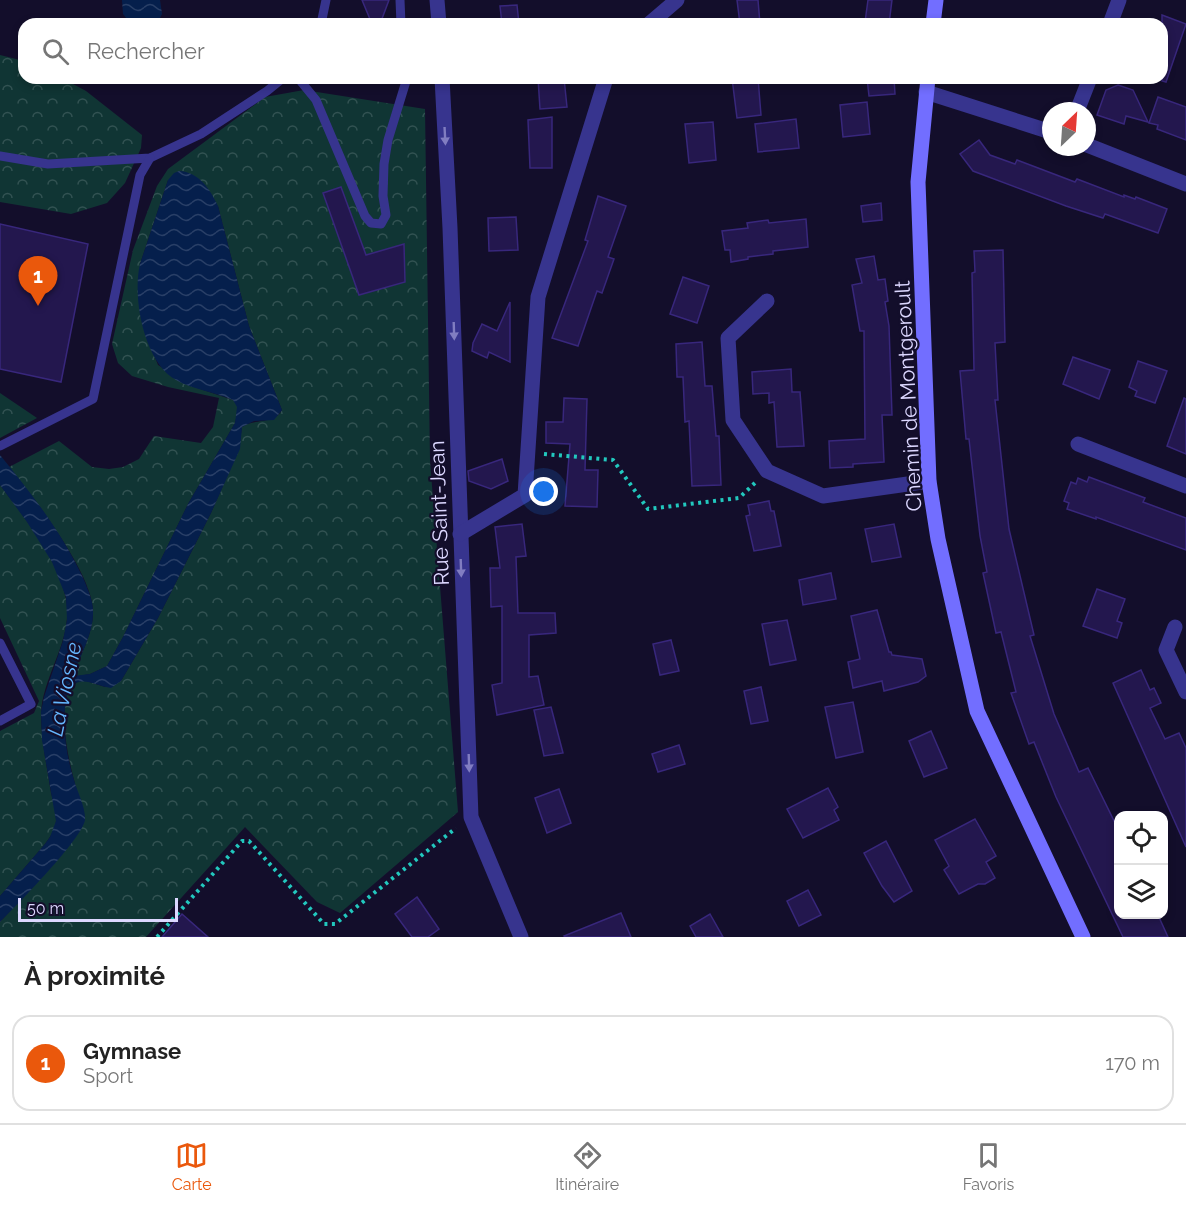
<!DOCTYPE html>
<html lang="fr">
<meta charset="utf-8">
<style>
body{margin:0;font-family:Raleway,sans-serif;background:#f2f2f2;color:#222}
.controls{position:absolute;right:18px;bottom:18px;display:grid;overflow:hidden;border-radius:12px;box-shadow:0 3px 9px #0003}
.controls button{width:54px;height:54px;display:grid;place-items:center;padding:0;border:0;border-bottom:2px solid #e0e0e0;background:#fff;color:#222;font:30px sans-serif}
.compass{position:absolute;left:1042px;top:102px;width:54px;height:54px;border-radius:50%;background:#fff;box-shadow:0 3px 9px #0003;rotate:25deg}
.scale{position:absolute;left:18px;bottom:15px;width:160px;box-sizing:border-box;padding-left:6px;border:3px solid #dcd7ff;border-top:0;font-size:16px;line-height:21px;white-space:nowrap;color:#dcd7ff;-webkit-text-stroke:4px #130e2b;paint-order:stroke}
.you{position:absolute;left:544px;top:492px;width:21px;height:21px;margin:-15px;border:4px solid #fff;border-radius:50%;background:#1a73e8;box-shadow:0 0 0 9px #1a73e833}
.badge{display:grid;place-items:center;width:39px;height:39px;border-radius:50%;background:#ea580c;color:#fff;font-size:20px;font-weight:700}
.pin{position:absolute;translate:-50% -50px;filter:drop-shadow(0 2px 3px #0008)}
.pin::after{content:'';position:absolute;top:32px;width:21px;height:18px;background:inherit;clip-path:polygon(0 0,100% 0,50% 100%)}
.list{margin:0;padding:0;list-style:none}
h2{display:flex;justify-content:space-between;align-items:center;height:78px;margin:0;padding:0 24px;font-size:26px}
h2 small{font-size:20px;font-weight:400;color:#767676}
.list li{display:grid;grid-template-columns:39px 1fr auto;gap:18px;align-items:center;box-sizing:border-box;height:96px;margin:0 12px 12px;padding:0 12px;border:2px solid #e0e0e0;border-radius:18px}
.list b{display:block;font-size:22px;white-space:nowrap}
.list p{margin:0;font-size:20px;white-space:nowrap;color:#767676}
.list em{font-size:20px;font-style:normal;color:#767676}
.icon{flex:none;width:33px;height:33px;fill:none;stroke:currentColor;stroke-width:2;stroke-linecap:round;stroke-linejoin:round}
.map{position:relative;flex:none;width:1186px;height:937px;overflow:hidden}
.search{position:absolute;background:#fff;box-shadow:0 3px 9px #0003;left:18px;right:18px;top:18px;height:66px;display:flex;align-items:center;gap:15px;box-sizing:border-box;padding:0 21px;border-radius:18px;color:#767676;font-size:22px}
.sheet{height:186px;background:#fff}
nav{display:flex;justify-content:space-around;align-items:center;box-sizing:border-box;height:84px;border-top:2px solid #e0e0e0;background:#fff;font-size:16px;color:#767676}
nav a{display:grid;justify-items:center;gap:3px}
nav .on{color:#ea580c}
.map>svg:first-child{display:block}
.forest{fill:url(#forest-crowns)}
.water{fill:url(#water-waves)}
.building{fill:#23174e;stroke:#38277c;stroke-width:1.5}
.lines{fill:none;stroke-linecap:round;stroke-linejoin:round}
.path{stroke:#22c8be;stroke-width:4;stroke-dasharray:3 4.5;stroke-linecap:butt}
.lane{stroke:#37348e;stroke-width:9}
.street{stroke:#37348e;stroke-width:15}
.secondary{stroke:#726eff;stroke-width:15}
.oneway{fill:#817dc1}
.labels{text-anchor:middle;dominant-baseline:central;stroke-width:4.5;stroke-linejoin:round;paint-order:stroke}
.street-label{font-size:21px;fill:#dcd7ff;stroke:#130e2b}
.water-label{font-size:22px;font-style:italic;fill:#65b7ff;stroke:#130e2b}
</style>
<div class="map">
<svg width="1186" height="937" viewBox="0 0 1186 937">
<defs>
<pattern id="forest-crowns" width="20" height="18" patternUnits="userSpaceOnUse" patternTransform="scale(1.5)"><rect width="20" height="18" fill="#103534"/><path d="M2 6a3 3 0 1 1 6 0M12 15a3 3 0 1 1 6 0" fill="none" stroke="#325252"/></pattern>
<pattern id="water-waves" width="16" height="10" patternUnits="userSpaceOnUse" patternTransform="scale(1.5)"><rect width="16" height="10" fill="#051f4c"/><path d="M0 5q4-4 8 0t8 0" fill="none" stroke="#293f67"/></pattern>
</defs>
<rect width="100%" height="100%" fill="#130e2b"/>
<g class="forest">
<polygon points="0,55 24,61 24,78 62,78 86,91 142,135 141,148 125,183 107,203 71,214 0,202"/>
<path d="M304 90 425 109 430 461 458 812 340 913 317 902 245 827 146 937H0V922L44 875 84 814C72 774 58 731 68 689L79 681 83 680 105 687 121 681 158 618 211 513 239 449 242 427C255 418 274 425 282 410L249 326 218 206 168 180 140 264 145 333 158 365 191 386 233 400 237 403V414L235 423 188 504 123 637 107 666 90 674 72 677C80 656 94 633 93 610 92 573 33 496 9 467L59 441 92 467 109 469 123 467 139 459 154 436 201 443 213 427 219 398 168 387 132 376 118 363 112 344 133 250 157 186 168 169 265 97Z"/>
<polygon points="0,393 37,418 0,438"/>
<path d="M0 485C24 518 55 554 65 595 76 638 42 674 41 715 41 741 47 767 51 793 53 801 56 811 56 820 56 829 50 837 45 844L0 896V731L34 713 39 701 0 618Z"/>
</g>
<g class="water">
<polygon points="122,0 160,0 162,14 157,24 131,24 123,14"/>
<path d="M179 171C199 172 210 189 218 206L249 326 282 410 274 420 254 421 242 427 240 449 211 513 158 618 121 681 111 688C95 686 81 674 68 689 61 718 65 752 74 780 77 791 86 808 85 820 82 839 17 905 0 922V896L45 844 50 837 56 821 42 740 41 712 44 697 63 641 67 620 66 597 52 562 27 522 0 485V455C32 494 63 534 84 580 88 590 93 601 93 611 94 633 80 655 73 676L90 674 107 666 123 637 188 504 235 423 237 407 233 400C215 392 194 390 176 380 144 362 132 298 140 264L168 180 174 173Z"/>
</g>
<g class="building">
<polygon points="362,0 389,0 380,24 372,24"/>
<polygon points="737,0 758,0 760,24 740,24"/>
<polygon points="868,0 892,0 889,24 865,22"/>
<polygon points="517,5 519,24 502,24 500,6"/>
<polygon points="1162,15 1186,24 1166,82 1162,81"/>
<polygon points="538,78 564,78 567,107 540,109"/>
<polygon points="732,78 758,78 761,115 737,118"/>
<polygon points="867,78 894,78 895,94 869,96"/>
<polygon points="1118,85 1133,90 1148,122 1126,116 1124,124 1097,115 1106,90"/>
<polygon points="1158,97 1186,107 1186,140 1157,129 1158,125 1149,123"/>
<polygon points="867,102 870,134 843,137 840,105"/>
<polygon points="552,117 552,168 530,168 528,120"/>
<polygon points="796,119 799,148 758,152 755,124"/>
<polygon points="713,122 716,160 689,163 685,124"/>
<polygon points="979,140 990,155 1015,164 1017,160 1075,182 1077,179 1124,197 1124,195 1135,199 1136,197 1167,209 1158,233 1105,214 1103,218 1066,206 973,171 960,154"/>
<polygon points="341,187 366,255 404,244 405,282 359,295 323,193"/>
<polygon points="598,196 626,206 608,257 614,259 602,293 597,291 578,346 552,338 588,241 585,240"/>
<polygon points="881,203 882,220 863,222 861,206"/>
<polygon points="516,217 518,250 489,251 488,218"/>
<polygon points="806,219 808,247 773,251 773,254 748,257 748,259 731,262 730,250 725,250 722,231 748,228 747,223 768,220 769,223"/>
<polygon points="0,224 88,244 61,382 0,369"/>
<polygon points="1003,250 1005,342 995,343 998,400 995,400 1009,529 1034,635 1030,636 1054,714 1079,772 1088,768 1119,831 1119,915 1158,915 1168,937 1123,937 1056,797 1034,742 1029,744 1011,693 1016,692 1001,632 996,633 983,573 987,572 980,536 969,439 966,439 960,371 974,370 972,273 975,272 974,251"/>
<polygon points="874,256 878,280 885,279 888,301 885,302 889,326 892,415 882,415 884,462 853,464 853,467 830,468 829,441 865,439 864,331 860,331 852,285 862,283 856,259"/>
<polygon points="683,277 709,286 697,323 670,314"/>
<polygon points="510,302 510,362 489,352 487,358 472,351 473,343 482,324 497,331"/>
<polygon points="702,342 705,386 712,386 716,436 719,436 721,485 692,486 689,421 685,422 683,377 677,377 676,344"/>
<polygon points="1073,357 1110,370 1099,399 1063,384"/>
<polygon points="1138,361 1167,371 1155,403 1135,396 1137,391 1129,387"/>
<polygon points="791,369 792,392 800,392 804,446 777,447 774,402 769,403 769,393 753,394 752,372"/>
<polygon points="564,398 587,399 585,470 598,470 597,507 565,506 570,444 546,443 546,422 563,422"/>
<polygon points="1184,398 1186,399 1186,454 1167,446"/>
<polygon points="502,459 508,481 491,489 469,481 468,471"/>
<polygon points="1089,477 1145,498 1143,502 1186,518 1186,550 1096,517 1096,519 1067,509 1069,503 1064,501 1071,482 1076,484 1078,478 1087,482"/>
<polygon points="769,501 771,511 774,511 781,546 754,551 746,516 750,515 748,505"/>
<polygon points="522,524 526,556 516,557 518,613 555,613 556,633 529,635 529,677 538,676 544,705 497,715 492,685 502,683 502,606 491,607 490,568 500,568 495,527"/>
<polygon points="894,524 901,557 872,562 865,529"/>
<polygon points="831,573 836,599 803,605 799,580"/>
<polygon points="1097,589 1125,599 1117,621 1122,623 1117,638 1083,626"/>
<polygon points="877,610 889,652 891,652 892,655 922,659 926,676 918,682 884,691 882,681 853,688 848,662 860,659 851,616"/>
<polygon points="787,620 796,660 770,665 762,624"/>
<polygon points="671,640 679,671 660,675 653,644"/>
<polygon points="1141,670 1150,690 1154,688 1161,703 1150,708 1165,739 1179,733 1186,748 1186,847 1113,683"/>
<polygon points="761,687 768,721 751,724 744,691"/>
<polygon points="853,702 863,752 836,758 825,707"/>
<polygon points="551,707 563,753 544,756 534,710"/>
<polygon points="931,731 947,768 924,777 909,741"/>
<polygon points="679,745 685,764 658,772 652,754"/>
<polygon points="828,788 838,807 834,810 839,820 803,838 787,809"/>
<polygon points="559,789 571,823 547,833 535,798"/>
<polygon points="975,819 996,856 986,862 995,878 985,884 978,884 959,894 944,870 949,866 935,840"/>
<polygon points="886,841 912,891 894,902 882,886 864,853"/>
<polygon points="808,890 821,915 799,926 787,901"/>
<polygon points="417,897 439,929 428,937 412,937 395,914"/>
<polygon points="621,913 631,937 565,937 564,936"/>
<polygon points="182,914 208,937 162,937"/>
<polygon points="710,914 723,937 696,937 690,926"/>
</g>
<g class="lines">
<g class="path">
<polyline points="544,454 613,460 648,509 739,498 756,482"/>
<polyline points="157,937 242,841 249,841 324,924 335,924 456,828"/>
</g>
<g class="lane">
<polyline points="400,0 401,24"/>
<polyline points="321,24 326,0"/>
<polyline points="298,78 316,100 365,216 371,223 381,224 386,215 383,196 384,164 388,140 407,78"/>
<polyline points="0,156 48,164 150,158 201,134 267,91 283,78"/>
<polyline points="0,446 93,399 140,175 150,158"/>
<polyline points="0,643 31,704 0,721"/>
</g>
<g class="street">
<polyline points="437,0 439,24"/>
<polyline points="649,24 677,0"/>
<polyline points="1110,24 1119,0"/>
<polyline points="442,78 450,228 471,817 521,937"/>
<polyline points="926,92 1051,132"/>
<polyline points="1077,111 1090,78"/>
<polyline points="1087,145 1186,184"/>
<polyline points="767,301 728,338 733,420 767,471 823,496 929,481"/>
<polyline points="1078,444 1186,486"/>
<polyline points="460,534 525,495 538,297 606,78"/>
<polyline points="1175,627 1166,650 1186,692"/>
</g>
<g class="secondary">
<polyline points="933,24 936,0"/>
<polyline points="928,78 918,182 929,481 938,539 977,711 1083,937"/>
</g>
</g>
<defs><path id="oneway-solid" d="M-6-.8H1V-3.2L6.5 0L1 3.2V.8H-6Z" transform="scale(1.5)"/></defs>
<g class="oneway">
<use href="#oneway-solid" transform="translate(445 136) rotate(87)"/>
<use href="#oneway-solid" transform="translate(454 331) rotate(88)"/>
<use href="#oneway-solid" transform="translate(461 568) rotate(88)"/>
<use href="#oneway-solid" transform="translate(469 763) rotate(88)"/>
</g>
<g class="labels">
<g class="street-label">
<text transform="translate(908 396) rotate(-93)">Chemin de Montgeroult</text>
<text transform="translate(439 513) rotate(-92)">Rue Saint-Jean</text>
</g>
<g class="water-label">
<text transform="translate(64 689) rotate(-78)">La Viosne</text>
</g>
</g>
</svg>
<div class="controls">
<button><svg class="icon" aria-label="locate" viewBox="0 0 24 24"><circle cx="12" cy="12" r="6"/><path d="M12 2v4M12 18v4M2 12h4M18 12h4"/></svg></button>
<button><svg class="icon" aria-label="layers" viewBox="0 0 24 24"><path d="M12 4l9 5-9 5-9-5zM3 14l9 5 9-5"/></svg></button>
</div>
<svg class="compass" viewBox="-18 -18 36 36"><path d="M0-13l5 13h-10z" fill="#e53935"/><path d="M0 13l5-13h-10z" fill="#767676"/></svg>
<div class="scale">50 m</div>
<div class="you"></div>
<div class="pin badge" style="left:38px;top:306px">1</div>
<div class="search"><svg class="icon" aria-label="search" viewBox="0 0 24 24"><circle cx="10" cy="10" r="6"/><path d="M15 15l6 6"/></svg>Rechercher</div>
</div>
<section class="sheet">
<h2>À proximité<small></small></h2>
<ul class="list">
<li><span class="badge">1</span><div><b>Gymnase</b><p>Sport</p></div><em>170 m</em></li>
</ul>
</section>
<nav>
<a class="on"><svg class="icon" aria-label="map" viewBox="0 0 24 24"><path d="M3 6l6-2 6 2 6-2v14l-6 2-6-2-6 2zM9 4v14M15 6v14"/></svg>Carte</a>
<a><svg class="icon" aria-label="directions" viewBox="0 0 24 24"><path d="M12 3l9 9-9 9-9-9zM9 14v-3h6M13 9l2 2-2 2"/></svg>Itinéraire</a>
<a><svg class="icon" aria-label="saved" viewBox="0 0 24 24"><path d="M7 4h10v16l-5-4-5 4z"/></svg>Favoris</a>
</nav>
